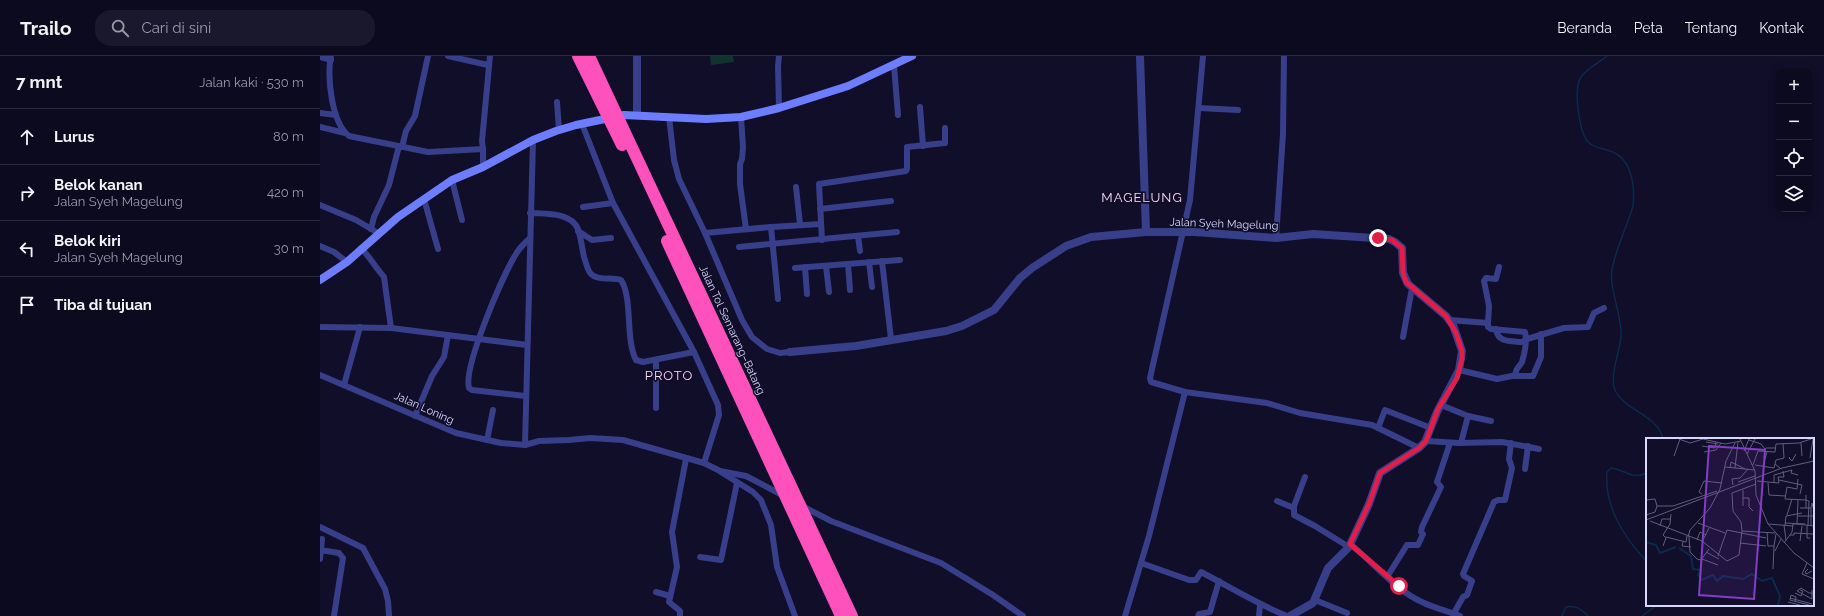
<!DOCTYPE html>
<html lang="id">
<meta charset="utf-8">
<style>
body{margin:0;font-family:Raleway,sans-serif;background:#1a182c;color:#f1f3f6}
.controls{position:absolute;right:12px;top:12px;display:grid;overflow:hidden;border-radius:8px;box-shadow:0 2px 10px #0003}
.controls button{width:36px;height:36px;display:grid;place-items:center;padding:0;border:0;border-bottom:1px solid #2c2b3d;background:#0c0a1f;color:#f1f3f6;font:20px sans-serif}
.stop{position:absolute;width:12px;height:12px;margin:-9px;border:3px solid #e11d48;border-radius:50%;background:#fff}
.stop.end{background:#e11d48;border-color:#fff;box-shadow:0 1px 4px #0008}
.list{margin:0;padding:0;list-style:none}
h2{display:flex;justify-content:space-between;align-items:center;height:52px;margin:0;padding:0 16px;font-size:17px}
h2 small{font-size:13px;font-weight:400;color:#9a9aa4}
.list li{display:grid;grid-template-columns:26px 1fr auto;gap:12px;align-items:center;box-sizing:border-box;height:56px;padding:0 16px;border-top:1px solid #2c2b3d}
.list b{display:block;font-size:15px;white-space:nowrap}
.list p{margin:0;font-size:13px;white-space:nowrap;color:#9a9aa4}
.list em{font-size:13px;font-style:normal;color:#9a9aa4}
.icon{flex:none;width:22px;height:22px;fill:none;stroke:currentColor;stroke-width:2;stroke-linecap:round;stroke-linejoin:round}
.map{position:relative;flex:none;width:1504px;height:560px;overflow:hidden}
header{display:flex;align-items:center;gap:24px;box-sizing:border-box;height:56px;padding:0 20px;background:#0c0a1f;border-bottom:1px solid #2c2b3d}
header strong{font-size:19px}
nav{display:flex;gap:22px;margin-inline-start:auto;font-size:14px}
.search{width:280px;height:36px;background:#1a182c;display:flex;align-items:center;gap:10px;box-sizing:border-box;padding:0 14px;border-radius:16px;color:#9a9aa4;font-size:15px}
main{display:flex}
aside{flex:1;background:#0c0a1f}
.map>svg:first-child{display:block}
.green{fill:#11332e}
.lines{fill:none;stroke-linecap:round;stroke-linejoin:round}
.stream{stroke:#092b4d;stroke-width:1.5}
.minor{stroke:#373f8a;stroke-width:6}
.tertiary{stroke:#373f8a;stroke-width:8}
.secondary{stroke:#6d7dff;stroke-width:8}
.motorway{stroke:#ff51bc;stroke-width:12}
.route{stroke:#e11d48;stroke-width:5}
.labels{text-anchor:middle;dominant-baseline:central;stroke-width:3.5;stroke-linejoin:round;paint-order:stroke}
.street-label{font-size:11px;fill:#d6d7ff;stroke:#100e29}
.quarter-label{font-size:13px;letter-spacing:1px;fill:#ffd8f6;stroke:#100e29}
.inset-river{fill:none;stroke:#092b4d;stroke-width:2}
.inset-road{fill:none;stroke:#5f5e7f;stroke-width:1}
.view{fill:#843dc5;fill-opacity:0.15;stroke:#843dc5;stroke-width:2}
.inset-edge{fill:none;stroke:#d6d7ff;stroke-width:2}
</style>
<header>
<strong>Trailo</strong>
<div class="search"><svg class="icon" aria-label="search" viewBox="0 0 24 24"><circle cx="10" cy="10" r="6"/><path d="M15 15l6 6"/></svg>Cari di sini</div>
<nav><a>Beranda</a><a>Peta</a><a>Tentang</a><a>Kontak</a></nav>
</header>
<main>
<aside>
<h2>7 mnt<small>Jalan kaki · 530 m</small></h2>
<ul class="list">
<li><svg class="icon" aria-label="ahead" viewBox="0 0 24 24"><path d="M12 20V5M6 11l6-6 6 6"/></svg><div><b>Lurus</b></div><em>80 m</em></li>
<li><svg class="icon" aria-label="right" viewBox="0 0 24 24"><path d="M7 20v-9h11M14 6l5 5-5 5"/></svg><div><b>Belok kanan</b><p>Jalan Syeh Magelung</p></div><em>420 m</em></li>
<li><svg class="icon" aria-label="left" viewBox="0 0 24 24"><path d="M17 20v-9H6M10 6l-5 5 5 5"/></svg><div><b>Belok kiri</b><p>Jalan Syeh Magelung</p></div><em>30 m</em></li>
<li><svg class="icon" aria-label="arrive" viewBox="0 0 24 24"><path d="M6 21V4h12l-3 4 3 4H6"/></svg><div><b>Tiba di tujuan</b></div></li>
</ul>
</aside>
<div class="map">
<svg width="1504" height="560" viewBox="0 0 1504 560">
<rect width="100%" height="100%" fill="#100e29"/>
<polygon class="green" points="390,0 413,0 414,6 391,9"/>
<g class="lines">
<g class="stream">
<path d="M1287 0C1280 6 1266 13 1261 21 1253 33 1259 75 1268 86 1274 92 1282 92 1290 95 1312 102 1315 130 1313 150 1307 170 1296 193 1292 213 1289 234 1302 258 1301 280 1300 296 1288 322 1296 336 1306 355 1339 360 1343 383"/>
<path d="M1327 417C1310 424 1307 414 1291 412L1287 416C1284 451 1304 481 1327 506"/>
<path d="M1242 560 1246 551C1256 549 1261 553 1268 560"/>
<polyline points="1322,560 1337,549"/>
</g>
<g class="minor">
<path d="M11 0C7 20 11 66 29 80L108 96 163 93V111"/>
<polyline points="128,0 168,9"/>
<polyline points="459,0 458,10 459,52"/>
<polyline points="883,0 870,144 830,322 831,326 865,336 947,347 980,357 1052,369 1099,392"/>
<polyline points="0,1 11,4"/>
<polyline points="574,9 578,59"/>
<polyline points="237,46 239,74"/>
<polyline points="600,51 603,90"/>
<polyline points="879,52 918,54"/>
<polyline points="0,57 16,59"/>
<polyline points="349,61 354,104 359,123 385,177 422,264 432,281 447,293 460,297 470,296"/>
<polyline points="421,61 423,91 422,103 420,108 420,128 426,173"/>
<polyline points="262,68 293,147 374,296 398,349 399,359 384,407"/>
<polyline points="0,71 25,77"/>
<polyline points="82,91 86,75 95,60 108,0"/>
<polyline points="163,93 162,85 170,0"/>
<polyline points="132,124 142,164"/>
<polyline points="476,131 480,168"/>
<polyline points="104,143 118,193"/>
<polyline points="0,149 36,164 58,177"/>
<polyline points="263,151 293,147"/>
<polyline points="500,153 571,145"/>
<path d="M210 157C225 158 251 156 258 173 261 182 262 192 264 201 266 206 267 214 271 218 278 225 292 221 301 224 313 242 305 283 316 304L323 306 374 296"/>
<polyline points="451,171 501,168"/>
<polyline points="51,173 54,161 69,129 79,90"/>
<polyline points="258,175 272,184 291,182"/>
<polyline points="385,177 451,171 458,243"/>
<polyline points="538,180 540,195"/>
<polyline points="956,182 963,78 964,0"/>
<polyline points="502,184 499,128 586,115 587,113 587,91 625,87 625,72"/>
<polyline points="0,190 14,196 27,206"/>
<polyline points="419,191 577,176"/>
<path d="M41 192C50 201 55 211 64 221L71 272"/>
<polyline points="562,205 571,283"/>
<polyline points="549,206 552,231"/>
<polyline points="528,208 530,234"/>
<polyline points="506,210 509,236"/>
<polyline points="485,211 487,238"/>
<polyline points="475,212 580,204"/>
<polyline points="1130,264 1168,267 1169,250 1164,225 1166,222 1176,223 1179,211"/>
<path d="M1168 267V271L1171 273 1205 276C1207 284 1205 297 1202 306 1199 312 1196 310 1195 320"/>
<polyline points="0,271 71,272 207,289"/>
<path d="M1176 273C1178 287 1190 285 1202 286L1207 283 1244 272 1268 271 1274 257 1284 252"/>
<polyline points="1083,281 1092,232"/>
<polyline points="1139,314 1177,323 1192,320 1213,320 1221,301 1221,278"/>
<polyline points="0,319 136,377 181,387 205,389 219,385 249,384 270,382 303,384 384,407 400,415 426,420 464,440"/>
<polyline points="24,329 40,271"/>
<path d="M205 340 152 334 149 332C143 311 183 219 196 198 199 192 205 187 210 182"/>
<polyline points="1121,349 1148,360 1141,387"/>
<polyline points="336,352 336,304"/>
<polyline points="95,360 112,320 124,301 128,279"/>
<polyline points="1148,360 1171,365"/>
<polyline points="1058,372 1065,354 1111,372"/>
<polyline points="167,384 173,354"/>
<polyline points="1106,385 1139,387 1182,386 1219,393"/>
<polyline points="205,389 213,84"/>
<polyline points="1205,413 1208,390"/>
<polyline points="401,416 433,436 441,444 451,469 457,511 475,560"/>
<polyline points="985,421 974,450 974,459 995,470 1029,491"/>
<polyline points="957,445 974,452"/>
<polyline points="482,450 511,465 621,507 673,539 703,560"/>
<polyline points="0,471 43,492 65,533 68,545 69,560"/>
<path d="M1030 488C1053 506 1076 535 1102 546 1114 552 1128 555 1140 560"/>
<polyline points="0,494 19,497 23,502 14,560"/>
<polyline points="380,501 401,504 417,427"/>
<polyline points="0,503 2,483"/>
<path d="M821 507 869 524H876L881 516C910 531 937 548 967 560"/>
<polyline points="1067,521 1087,489 1098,489 1103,478 1101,476 1102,471 1121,431 1117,426 1130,387"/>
<polyline points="336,536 350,540"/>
<polyline points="995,544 1027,557"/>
<polyline points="1134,557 1143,541 1147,539 1152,525 1144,520 1143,518 1174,446 1178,444 1185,444 1192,412 1189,403 1191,387"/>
<polyline points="360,560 360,555 349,546 357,511 352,476 366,403"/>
<polyline points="805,560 829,480 865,336"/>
<polyline points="878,560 879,558 890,556 899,525"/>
<polyline points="939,560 940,549"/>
</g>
<g class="tertiary">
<polyline points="820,0 826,176 875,176 956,182 993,178 1069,183 1075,186 1082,192 1083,217 1088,228 1126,260 1133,269 1142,295 1139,314 1117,356 1105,386 1099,392 1060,417 1049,448 1029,491 1008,512 993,547 970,560"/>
<polyline points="317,59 317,0"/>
<polyline points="470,296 536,290 626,275 642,270 674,254 700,222 712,212 746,190 771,181 826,176"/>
</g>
<polyline class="secondary" points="0,224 27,206 78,161 132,124 163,111 213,84 236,75 256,69 304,59 386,63 421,61 459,52 528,30 592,0"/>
<g class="motorway">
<polyline points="258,0 302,89"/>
<polyline points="269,0 532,560"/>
<polyline points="347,185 521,560"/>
</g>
</g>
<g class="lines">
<polyline class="route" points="1058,182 1072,184 1082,192 1083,217 1086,226 1126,260 1136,277 1142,295 1142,303 1137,322 1118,353 1106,385 1099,392 1060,417 1049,448 1030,488 1079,530"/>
</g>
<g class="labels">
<g class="street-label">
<text transform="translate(904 168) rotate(2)">Jalan Syeh Magelung</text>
<text transform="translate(412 274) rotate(65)">Jalan Tol Semarang–Batang</text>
<text transform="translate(104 352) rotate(24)">Jalan Loning</text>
</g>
<g class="quarter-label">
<text x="822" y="141">MAGELUNG</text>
<text x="349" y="319">PROTO</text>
</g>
</g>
<g transform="translate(1326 382)">
<rect width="168" height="168" fill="#100e29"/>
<path class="inset-river" d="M0 104 10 107 14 115 30 109M33 110 45 118 47 131 55 132 52 137 56 142 67 137 71 143 77 138 97 141 106 136 116 143 126 140 134 158 132 167"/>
<path class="inset-road" d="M33 1 44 5 57 1 79 6 95 3M94 1 109 33 110 57 122 86 148 115 168 130M103 2 115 6 119 11M60 4 72 6M155 5 156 18M56 8 69 10 70 4M98 13 103 1M118 13 120 10H130M58 14 70 12 75 5M101 16 109 1M28 18 34 1M144 19 143 20 146 23 150 16M164 20 167 1M107 27 112 13 129 14 130 6 153 5 165 1M109 27 128 30 129 26M117 28 121 14M79 29 109 32M84 30 85 24 99 31M89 30 92 4M134 30 129 26 130 22 138 20 137 5M152 41 151 51 141 49 139 61 160 62M133 42 156 47 154 56M111 43 133 45 132 39H138L137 33M92 44 109 38M122 45 123 57 140 58M128 45V37L146 32 145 35 152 37M87 47 86 41 94 40 102 31M97 52V68M56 56 53 54 58 43 76 45M97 60H103V69L107 73M0 62 9 61 11 68M160 62 163 63 162 88M154 70H165V88M160 70V57M165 70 166 65 168 73M0 77 9 74 11 68H27L71 53M141 77 146 61M152 78H168M0 82 136 30 168 23M4 83 56 103 81 123 93 117 96 93 129 95M52 85 79 95M139 85 159 86M122 86 147 88M151 86 152 62M151 86 168 88M138 87 140 102M139 87 140 78 156 75M14 88 16 81H24M161 88V100H164M96 93 95 84 87 73 86 55 110 46M121 94 122 108H128L130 96M144 97H148V95L167 96M20 99 40 104 41 98M42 99 44 92 64 70 74 51 80 23 89 5M43 99 44 114 51 121 55 122 63 111M51 102 54 94 60 97M154 103 156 88M37 104 36 108 45 109M56 104 63 90M94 105 120 108M138 105 146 94 147 86H151M17 108 20 100 17 97 24 86 25 76M129 113 135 101M60 114 73 121M72 118 81 92 120 100M56 121 72 127M161 125 156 136 168 141M127 131 128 108M162 131 159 134 160 136 166 133M166 152V161L151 153 155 150 163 155H166L168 156M149 155 155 158 157 153 154 152M144 160 166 166M142 164 154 167M149 164 150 159 145 157 144 162 163 167"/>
<path class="view" d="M63 8 119 12 108 161 53 157Z"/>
<rect width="168" height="168" class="inset-edge"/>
</g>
</svg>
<div class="controls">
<button>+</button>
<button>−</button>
<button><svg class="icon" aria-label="locate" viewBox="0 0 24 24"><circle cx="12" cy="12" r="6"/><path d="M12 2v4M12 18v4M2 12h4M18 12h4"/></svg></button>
<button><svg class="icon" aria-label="layers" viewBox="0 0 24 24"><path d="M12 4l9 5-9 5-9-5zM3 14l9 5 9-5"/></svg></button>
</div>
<div class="stop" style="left:1079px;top:530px"></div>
<div class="stop end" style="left:1058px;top:182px"></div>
</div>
</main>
